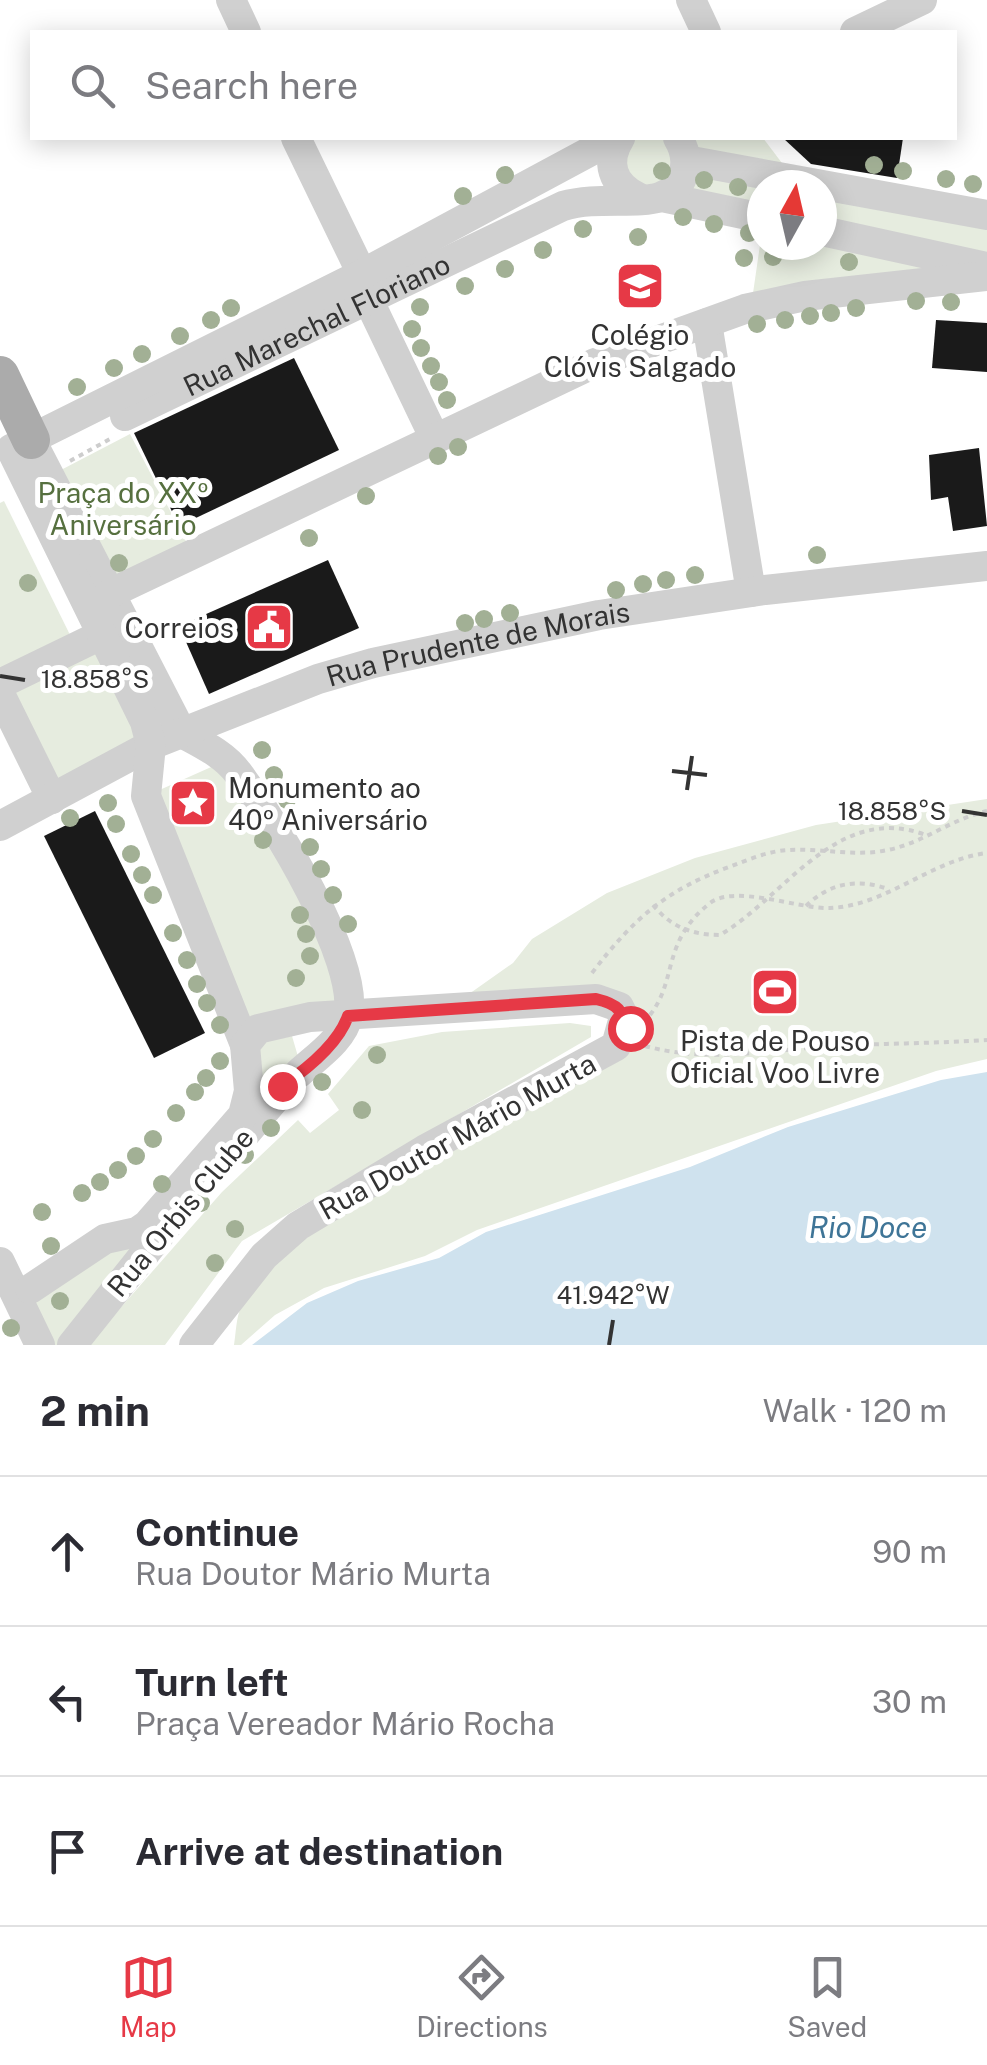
<!DOCTYPE html>
<meta charset="utf-8">
<style>
body{margin:0;font-family:"Public Sans",sans-serif;background:#f2f2f3;color:#2b2b33}
.compass{position:absolute;left:747px;top:170px;width:90px;height:90px;border-radius:50%;background:#fff;box-shadow:0 5px 25px #0003;rotate:8deg}
.stop{position:absolute;width:30px;height:30px;margin:-22px;border:8px solid #e63946;border-radius:50%;background:#fff}
.stop.end{background:#e63946;border-color:#fff;box-shadow:0 2px 10px #0008}
.list{margin:0;padding:0;list-style:none}
h2{display:flex;justify-content:space-between;align-items:center;height:130px;margin:0;padding:0 40px;font-size:42px}
h2 small{font-size:32px;font-weight:400;color:#7c7c81}
.list li{display:grid;grid-template-columns:65px 1fr auto;gap:30px;align-items:center;box-sizing:border-box;height:150px;padding:0 40px;border-top:2px solid #e1e1e2}
.list b{display:block;font-size:38px;white-space:nowrap}
.list p{margin:0;font-size:32px;white-space:nowrap;color:#7c7c81}
.list em{font-size:32px;font-style:normal;color:#7c7c81}
.icon{flex:none;width:55px;height:55px;fill:none;stroke:currentColor;stroke-width:2;stroke-linecap:round;stroke-linejoin:round}
.map{position:relative;flex:none;width:987px;height:1345px;overflow:hidden}
.search{position:absolute;background:#fff;box-shadow:0 5px 25px #0003;left:30px;right:30px;top:30px;height:110px;display:flex;align-items:center;gap:25px;box-sizing:border-box;padding:0 35px;border-radius:0px;color:#7c7c81;font-size:38px}
.sheet{height:580px;background:#fff}
nav{display:flex;justify-content:space-around;align-items:center;box-sizing:border-box;height:140px;border-top:2px solid #e1e1e2;background:#fff;font-size:28px;color:#7c7c81}
nav a{display:grid;justify-items:center;gap:5px}
nav .on{color:#e63946}
.map>svg:first-child{display:block}
.green{fill:#e6ecdf}
.water{fill:#cfe2ee}
.building{fill:#1a1a1a}
.lines{fill:none;stroke-linecap:round;stroke-linejoin:round}
.path{stroke:#cdcdcd;stroke-width:4;stroke-dasharray:5 5;stroke-linecap:butt}
.minor{stroke:#d0d0d0;stroke-width:30}
.major{stroke:#ababab;stroke-width:38}
.tree{fill:#a2b095}
.route{stroke:#e63946;stroke-width:12}
.ticks{fill:none;stroke:#333;stroke-width:4}
.labels{text-anchor:middle;dominant-baseline:central;stroke-width:10;stroke-linejoin:round;paint-order:stroke}
.street-label{font-size:28px;fill:#333;stroke:#fff}
.poi-label{font-size:28px;fill:#333;stroke:#fff}
.park-label{font-size:28px;fill:#56703f;stroke:#fff}
.water-label{font-size:30px;font-style:italic;fill:#3f7597;stroke:#fff}
.ticks-label{font-size:25px;text-anchor:middle;fill:#333;stroke:#fff;stroke-width:10;stroke-linejoin:round;paint-order:stroke}
</style>
<div class="map">
<svg width="987" height="1345" viewBox="0 0 987 1345">
<rect width="100%" height="100%" fill="#fff"/>
<g class="green">
<polygon points="630,138 672,140 669,186 631,188 619,150"/>
<polygon points="681,138 763,138 788,171 689,155"/>
<polygon points="686,160 987,215 987,276 805,296 751,307 762,231 762,245 822,245 822,185 762,185 762,218 662,197 680,182"/>
<polygon points="130,434 188,545 116,581 59,471"/>
<polygon points="4,501 75,645 0,682 0,503"/>
<polygon points="100,640 145,741 55,794 2,687"/>
<polygon points="227,760 313,895 349,1015 244,1042 146,796"/>
<path d="M987 799V1059L936 1071 477 1230 425 1256 324 1288 275 1315 241 1345H234C236 1333 236 1318 241 1307 273 1231 540 1096 620 1049L626 1012 452 1006 513 963 532 939 607 893 695 858 816 825Z"/>
<polygon points="570,1023 591,1026 591,1037 242,1241 165,1345 88,1345 222,1192 298,1120 310,1133 339,1110 328,1094 369,1046 442,1032"/>
<polygon points="292,1036 299,1060 275,1080 258,1076 249,1045"/>
<polygon points="105,1242 130,1249 68,1345 43,1345 27,1299"/>
</g>
<polygon class="water" points="987,1072 987,1345 252,1345 307,1303 358,1281 439,1258 486,1232 690,1167 788,1127 941,1080"/>
<g class="building">
<polygon points="783,138 903,138 897,178 811,164"/>
<polygon points="936,320 987,323 987,372 932,368"/>
<polygon points="294,358 339,450 179,526 134,433"/>
<polygon points="979,448 987,526 953,531 948,497 931,500 929,455"/>
<polygon points="328,560 359,628 209,694 179,626"/>
<polygon points="95,811 205,1033 154,1058 44,836"/>
</g>
<g class="lines">
<g class="path">
<polyline points="70,461 110,439"/>
<path d="M653 905C671 927 692 935 720 935 786 896 837 802 926 835"/>
<path d="M806 906C829 883 858 878 888 889"/>
<path d="M592 973C633 919 666 890 729 867 748 860 768 851 788 850 821 848 855 857 888 850 925 842 951 819 987 811"/>
<path d="M650 1015C678 979 661 942 710 903 735 884 798 909 830 908 886 906 931 860 987 853"/>
<path d="M645 1046C701 1061 751 1053 807 1048 867 1043 927 1044 987 1040"/>
</g>
<g class="minor">
<polyline points="231,0 246,32"/>
<polyline points="691,0 706,32"/>
<polyline points="855,32 922,0"/>
<polyline points="296,138 362,274"/>
<path d="M620 138C605 162 612 185 638 197"/>
<polyline points="686,160 987,215"/>
<polyline points="662,197 762,218"/>
<polyline points="822,231 987,267"/>
<polyline points="368,299 435,439"/>
<polyline points="707,323 751,592"/>
<path id="s1" d="M125 416 563 206C597 196 637 205 660 197 687 188 691 159 678 138"/>
<polyline points="31,440 182,733"/>
<polyline points="111,593 595,363 745,309 805,296 987,276"/>
<polyline points="0,684 103,634"/>
<polyline points="0,694 52,799"/>
<path d="M182 733C202 744 224 754 238 773 272 818 361 962 348 1016 343 1040 316 1057 299 1073"/>
<path id="s2" d="M0 826 151 745 318 679 373 663 599 615 765 590 987 566"/>
<polyline points="245,1045 146,796 151,745 145,722 11,449 362,274 615,138"/>
<polyline points="245,1134 291,1080"/>
<polyline points="0,1262 40,1345"/>
<polyline points="30,1289 105,1239 137,1232 147,1225 243,1115 249,1091 245,1045 258,1029 310,1017 596,999 619,1007 624,1017 616,1046 424,1150 298,1226 264,1256 194,1345"/>
<polyline points="72,1345 170,1222"/>
</g>
<polyline class="major" points="0,375 31,440"/>
</g>
<g class="tree">
<circle cx="874" cy="165" r="9"/>
<circle cx="662" cy="171" r="9"/>
<circle cx="903" cy="171" r="9"/>
<circle cx="505" cy="175" r="9"/>
<circle cx="946" cy="179" r="9"/>
<circle cx="704" cy="180" r="9"/>
<circle cx="973" cy="184" r="9"/>
<circle cx="738" cy="187" r="9"/>
<circle cx="463" cy="196" r="9"/>
<circle cx="683" cy="217" r="9"/>
<circle cx="714" cy="224" r="9"/>
<circle cx="583" cy="229" r="9"/>
<circle cx="749" cy="233" r="9"/>
<circle cx="638" cy="237" r="9"/>
<circle cx="543" cy="250" r="9"/>
<circle cx="773" cy="257" r="9"/>
<circle cx="744" cy="258" r="9"/>
<circle cx="849" cy="262" r="9"/>
<circle cx="505" cy="269" r="9"/>
<circle cx="465" cy="286" r="9"/>
<circle cx="916" cy="301" r="9"/>
<circle cx="951" cy="302" r="9"/>
<circle cx="420" cy="307" r="9"/>
<circle cx="231" cy="308" r="9"/>
<circle cx="856" cy="308" r="9"/>
<circle cx="831" cy="313" r="9"/>
<circle cx="810" cy="316" r="9"/>
<circle cx="211" cy="320" r="9"/>
<circle cx="785" cy="320" r="9"/>
<circle cx="757" cy="324" r="9"/>
<circle cx="412" cy="329" r="9"/>
<circle cx="180" cy="336" r="9"/>
<circle cx="421" cy="348" r="9"/>
<circle cx="142" cy="354" r="9"/>
<circle cx="431" cy="366" r="9"/>
<circle cx="114" cy="368" r="9"/>
<circle cx="439" cy="382" r="9"/>
<circle cx="77" cy="387" r="9"/>
<circle cx="447" cy="400" r="9"/>
<circle cx="458" cy="447" r="9"/>
<circle cx="438" cy="456" r="9"/>
<circle cx="366" cy="496" r="9"/>
<circle cx="309" cy="538" r="9"/>
<circle cx="817" cy="555" r="9"/>
<circle cx="119" cy="563" r="9"/>
<circle cx="695" cy="575" r="9"/>
<circle cx="666" cy="580" r="9"/>
<circle cx="28" cy="583" r="9"/>
<circle cx="643" cy="584" r="9"/>
<circle cx="616" cy="590" r="9"/>
<circle cx="510" cy="613" r="9"/>
<circle cx="484" cy="619" r="9"/>
<circle cx="465" cy="623" r="9"/>
<circle cx="262" cy="750" r="9"/>
<circle cx="274" cy="775" r="9"/>
<circle cx="287" cy="800" r="9"/>
<circle cx="108" cy="803" r="9"/>
<circle cx="70" cy="818" r="9"/>
<circle cx="298" cy="821" r="9"/>
<circle cx="116" cy="824" r="9"/>
<circle cx="263" cy="840" r="9"/>
<circle cx="310" cy="847" r="9"/>
<circle cx="131" cy="854" r="9"/>
<circle cx="321" cy="869" r="9"/>
<circle cx="142" cy="875" r="9"/>
<circle cx="153" cy="895" r="9"/>
<circle cx="333" cy="895" r="9"/>
<circle cx="300" cy="915" r="9"/>
<circle cx="348" cy="924" r="9"/>
<circle cx="173" cy="933" r="9"/>
<circle cx="306" cy="934" r="9"/>
<circle cx="310" cy="956" r="9"/>
<circle cx="187" cy="960" r="9"/>
<circle cx="296" cy="978" r="9"/>
<circle cx="197" cy="984" r="9"/>
<circle cx="207" cy="1003" r="9"/>
<circle cx="220" cy="1025" r="9"/>
<circle cx="377" cy="1055" r="9"/>
<circle cx="220" cy="1061" r="9"/>
<circle cx="206" cy="1078" r="9"/>
<circle cx="322" cy="1082" r="9"/>
<circle cx="195" cy="1092" r="9"/>
<circle cx="362" cy="1110" r="9"/>
<circle cx="176" cy="1113" r="9"/>
<circle cx="271" cy="1128" r="9"/>
<circle cx="153" cy="1139" r="9"/>
<circle cx="245" cy="1155" r="9"/>
<circle cx="136" cy="1156" r="9"/>
<circle cx="118" cy="1170" r="9"/>
<circle cx="100" cy="1182" r="9"/>
<circle cx="162" cy="1184" r="9"/>
<circle cx="82" cy="1193" r="9"/>
<circle cx="201" cy="1203" r="9"/>
<circle cx="42" cy="1212" r="9"/>
<circle cx="235" cy="1229" r="9"/>
<circle cx="51" cy="1246" r="9"/>
<circle cx="215" cy="1263" r="9"/>
<circle cx="60" cy="1301" r="9"/>
<circle cx="11" cy="1328" r="9"/>
</g>
<g class="lines">
<path class="route" d="M282 1086C307 1069 338 1044 348 1016L596 999C617 1004 625 1010 623 1032L630 1028"/>
</g>
<path class="ticks" d="M0 676 25 680M672 771 707 775M687 790 692 756M962 811 987 815M609 1345 613 1320"/>
<defs>
<g id="school-square" transform="scale(2.5)"><rect x="-9" y="-9" width="18" height="18" rx="4" fill="#e63946" stroke="#fff"/><path d="M0-5L7-2L0 1L-7-2ZM-4 1L0 2.5L4 1V4Q0 6-4 4Z" fill="#fff"/></g>
<g id="civic-square" transform="scale(2.5)"><rect x="-9" y="-9" width="18" height="18" rx="4" fill="#e63946" stroke="#fff"/><path d="M-.6-6.5H3V-4.5H.6V-3L4-1V1h2V6H-6V1h2V-1L-.6-3ZM-1.2 2.5V6h2.4V2.5Z" fill="#fff"/></g>
<g id="sight-square" transform="scale(2.5)"><rect x="-9" y="-9" width="18" height="18" rx="4" fill="#e63946" stroke="#fff"/><path d="M0-6L1.8-2.2L6-1.7L2.9 1.2L3.7 5.4L0 3.3L-3.7 5.4L-2.9 1.2L-6-1.7L-1.8-2.2Z" fill="#fff"/></g>
<g id="stadium-square" transform="scale(2.5)"><rect x="-9" y="-9" width="18" height="18" rx="4" fill="#e63946" stroke="#fff"/><path d="M0-5a6.5 5 0 1 0 0 10a6.5 5 0 1 0 0-10ZM-3.5-1.8h7v3.6h-7Z" fill="#fff"/></g>
</defs>
<g fill-rule="evenodd">
<use href="#school-square" x="640" y="286"/>
<use href="#civic-square" x="269" y="627"/>
<use href="#sight-square" x="193" y="803"/>
<use href="#stadium-square" x="775" y="992"/>
</g>
<g class="labels">
<g class="street-label">
<text stroke="none"><textPath href="#s1" startOffset="212">Rua Marechal Floriano</textPath></text>
<text stroke="none"><textPath href="#s2" startOffset="515">Rua Prudente de Morais</textPath></text>
<text transform="translate(457 1136) rotate(-29)">Rua Doutor Mário Murta</text>
<text transform="translate(180 1212) rotate(-50)">Rua Orbis Clube</text>
</g>
<g class="poi-label">
<text x="640" y="334">Colégio<tspan x="640" dy="32">Clóvis Salgado</tspan></text>
<text x="234" y="627" text-anchor="end">Correios</text>
<text x="228" y="787" text-anchor="start">Monumento ao<tspan x="228" dy="32">40º Aniversário</tspan></text>
<text x="775" y="1040">Pista de Pouso<tspan x="775" dy="32">Oficial Voo Livre</tspan></text>
</g>
<g class="park-label">
<text x="123" y="492">Praça do XXº<tspan x="123" dy="32">Aniversário</tspan></text>
</g>
<g class="water-label">
<text x="868" y="1227">Rio Doce</text>
</g>
</g>
<g class="ticks-label">
<text x="95" y="688">18.858°S</text>
<text x="892" y="820">18.858°S</text>
<text x="613" y="1304">41.942°W</text>
</g>
</svg>
<svg class="compass" viewBox="-18 -18 36 36"><path d="M0-13l5 13h-10z" fill="#e53935"/><path d="M0 13l5-13h-10z" fill="#7c7c81"/></svg>
<div class="stop" style="left:630px;top:1028px"></div>
<div class="stop end" style="left:282px;top:1086px"></div>
<div class="search"><svg class="icon" aria-label="search" viewBox="0 0 24 24"><circle cx="10" cy="10" r="6"/><path d="M15 15l6 6"/></svg>Search here</div>
</div>
<section class="sheet">
<h2>2 min<small>Walk · 120 m</small></h2>
<ul class="list">
<li><svg class="icon" aria-label="ahead" viewBox="0 0 24 24"><path d="M12 20V5M6 11l6-6 6 6"/></svg><div><b>Continue</b><p>Rua Doutor Mário Murta</p></div><em>90 m</em></li>
<li><svg class="icon" aria-label="left" viewBox="0 0 24 24"><path d="M17 20v-9H6M10 6l-5 5 5 5"/></svg><div><b>Turn left</b><p>Praça Vereador Mário Rocha</p></div><em>30 m</em></li>
<li><svg class="icon" aria-label="arrive" viewBox="0 0 24 24"><path d="M6 21V4h12l-3 4 3 4H6"/></svg><div><b>Arrive at destination</b></div></li>
</ul>
</section>
<nav>
<a class="on"><svg class="icon" aria-label="map" viewBox="0 0 24 24"><path d="M3 6l6-2 6 2 6-2v14l-6 2-6-2-6 2zM9 4v14M15 6v14"/></svg>Map</a>
<a><svg class="icon" aria-label="directions" viewBox="0 0 24 24"><path d="M12 3l9 9-9 9-9-9zM9 14v-3h6M13 9l2 2-2 2"/></svg>Directions</a>
<a><svg class="icon" aria-label="saved" viewBox="0 0 24 24"><path d="M7 4h10v16l-5-4-5 4z"/></svg>Saved</a>
</nav>
